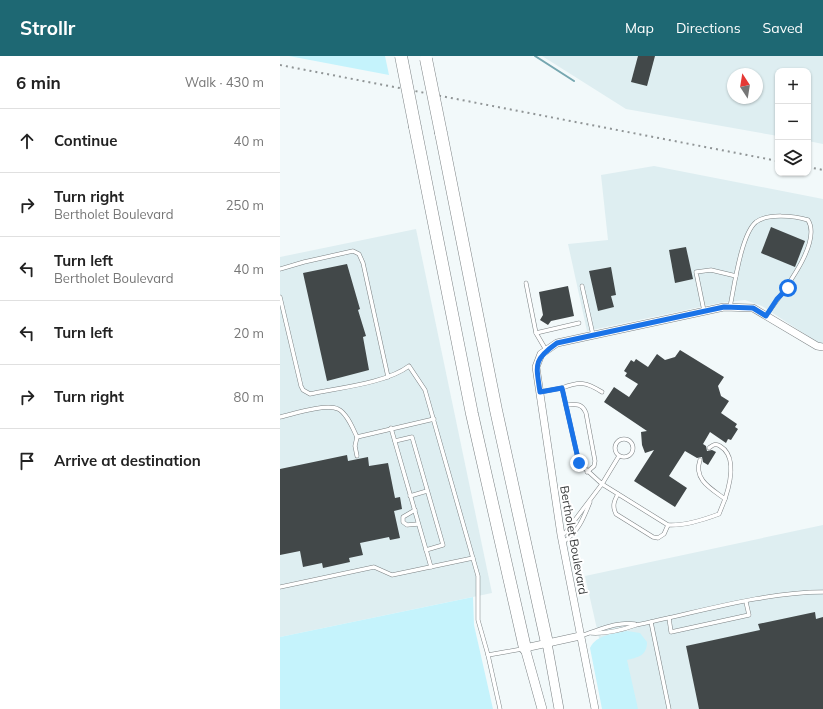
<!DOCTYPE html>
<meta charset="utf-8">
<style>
body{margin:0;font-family:Mulish,sans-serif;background:#f6f6f6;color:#222}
.controls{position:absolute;right:12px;top:12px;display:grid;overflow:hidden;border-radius:8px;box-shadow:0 1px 3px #0004}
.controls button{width:36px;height:36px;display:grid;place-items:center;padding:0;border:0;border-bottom:1px solid #e0e0e0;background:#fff;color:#222;font:20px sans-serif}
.compass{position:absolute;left:447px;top:12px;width:36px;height:36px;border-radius:50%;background:#fff;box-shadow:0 1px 3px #0004;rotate:348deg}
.stop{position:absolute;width:12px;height:12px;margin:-9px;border:3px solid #1a73e8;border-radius:50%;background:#fff}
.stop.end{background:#1a73e8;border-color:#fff;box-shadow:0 1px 4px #0008}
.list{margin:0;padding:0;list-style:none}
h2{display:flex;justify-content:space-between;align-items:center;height:52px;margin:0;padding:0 16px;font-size:17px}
h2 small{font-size:13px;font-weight:400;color:#767676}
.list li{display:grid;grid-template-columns:26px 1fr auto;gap:12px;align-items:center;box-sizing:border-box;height:64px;padding:0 16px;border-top:1px solid #e0e0e0}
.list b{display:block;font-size:15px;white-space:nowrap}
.list p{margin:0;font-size:13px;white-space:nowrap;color:#767676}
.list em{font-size:13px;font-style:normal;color:#767676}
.icon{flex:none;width:22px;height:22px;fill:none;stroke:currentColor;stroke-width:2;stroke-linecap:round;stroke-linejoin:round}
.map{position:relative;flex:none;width:543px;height:653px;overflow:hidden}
header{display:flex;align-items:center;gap:24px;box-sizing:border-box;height:56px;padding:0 20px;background:#1e6873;color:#fff}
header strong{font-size:19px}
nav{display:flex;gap:22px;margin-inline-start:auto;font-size:14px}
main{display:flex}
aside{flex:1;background:#fff}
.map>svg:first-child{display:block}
.built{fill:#deeef1;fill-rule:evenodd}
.green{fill:#c5f3fc}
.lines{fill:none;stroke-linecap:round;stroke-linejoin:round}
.stream{stroke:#76a7b0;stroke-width:2}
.building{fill:#424849}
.lane-casing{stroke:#7c8284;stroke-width:4.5}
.street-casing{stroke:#7c8284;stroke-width:8}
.secondary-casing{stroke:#7c8284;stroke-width:10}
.highway-casing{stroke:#7c8284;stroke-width:13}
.lane{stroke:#fff;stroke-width:3.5}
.street{stroke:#fff;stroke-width:7}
.secondary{stroke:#fff;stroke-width:9}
.highway{stroke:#fff;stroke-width:12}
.rail{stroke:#909596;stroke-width:2;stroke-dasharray:2 4;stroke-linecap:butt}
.highway-bridge-casing{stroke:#7c8284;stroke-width:13;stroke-linecap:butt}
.highway-bridge{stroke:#fff;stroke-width:12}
.route{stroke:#1a73e8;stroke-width:5}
.labels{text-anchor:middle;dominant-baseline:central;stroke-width:4;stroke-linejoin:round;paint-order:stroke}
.street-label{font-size:12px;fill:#37393a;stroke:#fff}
</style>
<header>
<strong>Strollr</strong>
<nav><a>Map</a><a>Directions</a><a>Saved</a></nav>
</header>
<main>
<aside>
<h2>6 min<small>Walk · 430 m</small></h2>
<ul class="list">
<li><svg class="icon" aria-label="ahead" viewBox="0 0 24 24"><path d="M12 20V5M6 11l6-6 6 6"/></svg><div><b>Continue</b></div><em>40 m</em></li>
<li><svg class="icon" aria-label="right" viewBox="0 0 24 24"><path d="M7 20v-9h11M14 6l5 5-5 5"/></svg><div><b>Turn right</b><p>Bertholet Boulevard</p></div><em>250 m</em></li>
<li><svg class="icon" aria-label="left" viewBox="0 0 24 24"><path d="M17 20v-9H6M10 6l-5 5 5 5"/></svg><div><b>Turn left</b><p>Bertholet Boulevard</p></div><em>40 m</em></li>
<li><svg class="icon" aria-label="left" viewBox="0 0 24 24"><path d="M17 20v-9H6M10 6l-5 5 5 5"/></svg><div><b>Turn left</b></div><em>20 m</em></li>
<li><svg class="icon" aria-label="right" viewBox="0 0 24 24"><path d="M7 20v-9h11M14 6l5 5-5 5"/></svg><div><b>Turn right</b></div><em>80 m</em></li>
<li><svg class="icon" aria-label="arrive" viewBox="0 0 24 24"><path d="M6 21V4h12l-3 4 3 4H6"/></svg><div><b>Arrive at destination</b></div></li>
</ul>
</aside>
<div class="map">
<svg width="543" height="653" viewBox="0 0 543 653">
<rect width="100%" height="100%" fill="#f2f9fa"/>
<g class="built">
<path d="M262 0H543V88L528 85V15H498V80L346 53ZM453 18H477V42H453Z"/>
<polygon points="374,110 543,143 543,290 482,250 465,244 439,247 307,275 288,188 328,184 321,119"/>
<polygon points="136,173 212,537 0,581 0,201"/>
<polygon points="543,469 543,653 335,653 305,520"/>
</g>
<g class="green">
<polygon points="9,0 105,0 109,19"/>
<polygon points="193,541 194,569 213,653 0,653 0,581"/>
<path d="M347 575 360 577 367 586C367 600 358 601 347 604L358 653H322L310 592C317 578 334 578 347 575Z"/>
</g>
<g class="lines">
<polyline class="stream" points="255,0 294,25"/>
</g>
<g class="building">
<polygon points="358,0 375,0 367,30 351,26"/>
<polygon points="491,171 525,185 515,211 481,197"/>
<polygon points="406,191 413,223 395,227 389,194"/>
<polygon points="67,208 80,253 78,254 86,280 83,281 89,314 47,325 23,217"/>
<polygon points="331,211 336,239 331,240 334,251 318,255 309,215"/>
<polygon points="288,230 294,260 271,265 268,269 260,264 263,259 259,236"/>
<polygon points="400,294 444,321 438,330 441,340 449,345 441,357 457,368 455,371 458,373 451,384 448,383 446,387 430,376 423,388 426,390 427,395 432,394 436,396 428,409 423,406 422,401 417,402 405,395 389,420 407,432 395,451 354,425 374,394 365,397 362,389 361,376 367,375 324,346 334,331 349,341 358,328 345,320 347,317 344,315 351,304 354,306 356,303 368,311 377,298 385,304 395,301"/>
<polygon points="67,399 68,405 88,401 89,410 108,407 115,442 120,441 122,453 114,455 120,482 110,484 109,481 80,487 83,499 69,502 70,506 43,512 42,507 23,511 20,495 0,499 0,413"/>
<polygon points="535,556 536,563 543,561 543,653 419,653 406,590 480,574 478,568"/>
</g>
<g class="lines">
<g class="lane-casing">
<g id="lane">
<polyline points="0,213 24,206 73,195 79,198 83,207 108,321"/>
<polyline points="246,227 256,277 266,294"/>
<polyline points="302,230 313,279"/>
<path d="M0 241 21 330 23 334 30 338C58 332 107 327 129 310L145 334 198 520V564L208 599 242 593"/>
<path d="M450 251C454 232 461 178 476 166 488 157 515 160 528 164 543 188 499 240 486 260"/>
<polyline points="424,255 416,216 431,214 456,220"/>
<polyline points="256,277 299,267"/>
<path d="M282 332C300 325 306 326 322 336"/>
<polyline points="260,336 282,332 299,407 322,428 339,400"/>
<path d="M286 349C296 348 302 347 306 357L315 405 314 410 307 416"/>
<path d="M0 361C13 358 47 347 58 353 67 357 73 373 77 381L154 363"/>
<polyline points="111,372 151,511"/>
<circle cx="344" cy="392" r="9"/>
<polyline points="115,385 132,381 163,489 146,494"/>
<polyline points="77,400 75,390 77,381"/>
<path d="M420 404C413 424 432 433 445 443 450 428 457 400 440 390 435 387 433 389 429 392"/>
<path d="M338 438C334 445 332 450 336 458L373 481 378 482 384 478 388 469"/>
<polyline points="130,440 147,435"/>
<polyline points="135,454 123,461 123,466 127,469 138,468"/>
<path d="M281 479 285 477 322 428 388 469C404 470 423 464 439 458L445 443"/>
<path d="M283 486C298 477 304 461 310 446"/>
<polyline points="0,531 94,511 112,519 193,502"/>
<polyline points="389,562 391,576 469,559 466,546"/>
<polyline points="371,566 389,653"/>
<path d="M311 577C326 578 342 574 356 569 416 557 483 536 543 536"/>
<path d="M300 580C318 575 336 565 355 568"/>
<polyline points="208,599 220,653"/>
</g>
</g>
<g class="street-casing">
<g id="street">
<polyline points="245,592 300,580"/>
<polyline points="315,653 281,479 256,311 261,298 277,287 444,251 473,252 537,290 543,291"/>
</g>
</g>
<g class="secondary-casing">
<g id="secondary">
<polyline points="267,587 279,653"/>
<polyline points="245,592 262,653"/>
</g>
</g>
<g class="highway-casing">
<g id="highway">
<polyline points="135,71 192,358 245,592"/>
<polyline points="161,77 216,354 267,587"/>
</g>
</g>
<use href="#lane" class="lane"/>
<use href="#street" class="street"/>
<use href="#secondary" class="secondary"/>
<use href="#highway" class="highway"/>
<g class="rail">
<polyline points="0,9 498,105"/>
<polyline points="528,111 543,114"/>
</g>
<g class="highway-bridge-casing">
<g id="highway-bridge">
<polyline points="121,0 135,71"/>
<polyline points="146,3 161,77"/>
</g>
</g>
<use href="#highway-bridge" class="highway-bridge"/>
</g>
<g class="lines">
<path class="route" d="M299 407 282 332 260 336C256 308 253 304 277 287L444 251 473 252 486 260 497 243 508 232"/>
</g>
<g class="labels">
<g class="street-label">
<text transform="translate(294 484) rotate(80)">Bertholet Boulevard</text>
</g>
</g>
</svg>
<div class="controls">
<button>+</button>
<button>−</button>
<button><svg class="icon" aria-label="layers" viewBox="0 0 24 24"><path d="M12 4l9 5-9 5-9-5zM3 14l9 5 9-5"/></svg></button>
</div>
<svg class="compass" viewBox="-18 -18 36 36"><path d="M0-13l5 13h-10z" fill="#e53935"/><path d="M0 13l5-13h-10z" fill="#767676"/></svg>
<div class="stop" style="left:508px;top:232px"></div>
<div class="stop end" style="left:299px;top:407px"></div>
</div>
</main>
